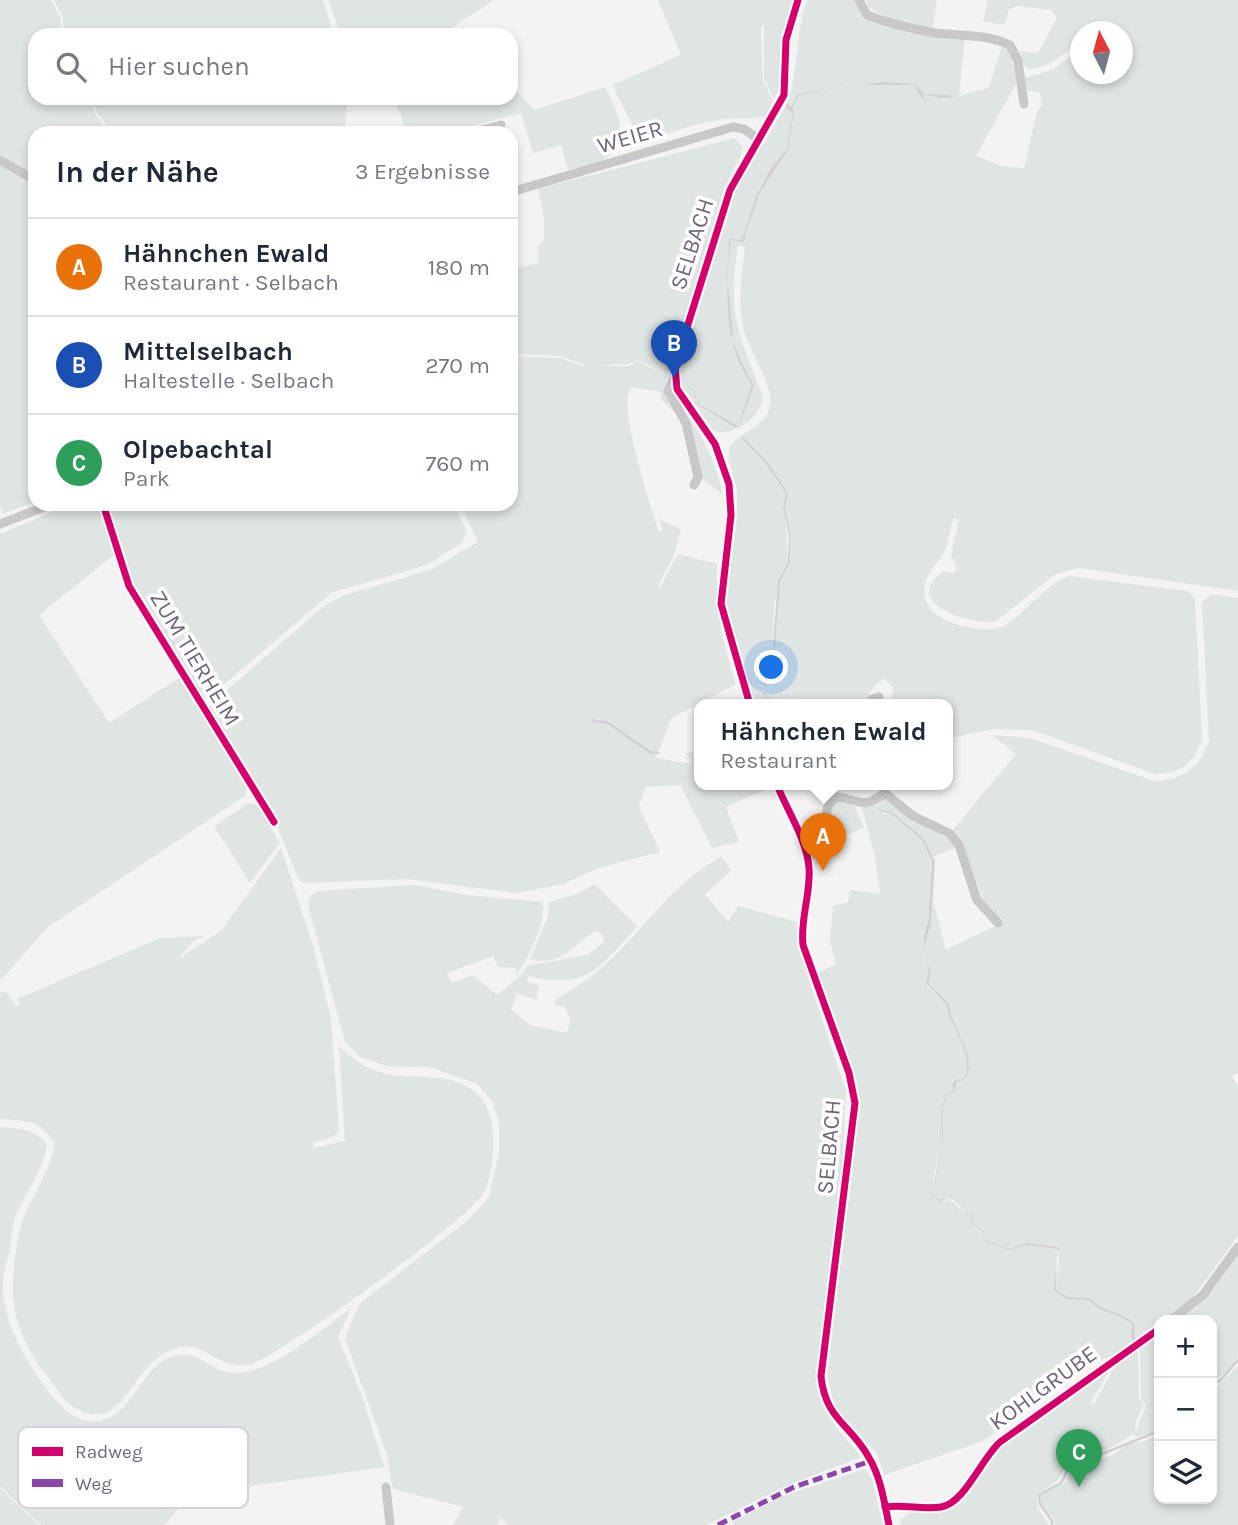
<!DOCTYPE html>
<html lang="de">
<meta charset="utf-8">
<style>
body{margin:0;font-family:Karla,sans-serif;background:#f2f2f3;color:#1f2937}
.controls{position:absolute;right:21px;bottom:21px;display:grid;overflow:hidden;border-radius:14px;box-shadow:0 4px 10px #0003}
.controls button{width:63px;height:63px;display:grid;place-items:center;padding:0;border:0;border-bottom:2px solid #e0e1e3;background:#fff;color:#1f2937;font:35px sans-serif}
.compass{position:absolute;left:1070px;top:21px;width:63px;height:63px;border-radius:50%;background:#fff;box-shadow:0 4px 10px #0003;rotate:354deg}
.you{position:absolute;left:772px;top:668px;width:24px;height:24px;margin:-18px;border:5px solid #fff;border-radius:50%;background:#1a73e8;box-shadow:0 0 0 10px #1a73e833}
.badge{display:grid;place-items:center;width:46px;height:46px;border-radius:50%;background:#5a5a69;color:#fff;font-size:23px;font-weight:700}
.pin{position:absolute;translate:-50% -58px;filter:drop-shadow(0 2px 4px #0008)}
.pin::after{content:'';position:absolute;top:37px;width:24px;height:21px;background:inherit;clip-path:polygon(0 0,100% 0,50% 100%)}
.popup{position:absolute;left:694px;top:699px;width:259px;height:91px;box-sizing:border-box;display:grid;place-content:center;border-radius:14px;background:#fff;filter:drop-shadow(0 2px 5px #0005);font-size:23px;white-space:nowrap;color:#747a83}
.popup b{font-size:26px;color:#1f2937}
.popup::after{content:'';position:absolute;left:50%;top:100%;margin-left:-14px;border:14px solid transparent;border-top-color:#fff}
.list{margin:0;padding:0;list-style:none}
h2{display:flex;justify-content:space-between;align-items:center;height:91px;margin:0;padding:0 28px;font-size:30px}
h2 small{font-size:23px;font-weight:400;color:#747a83}
.list li{display:grid;grid-template-columns:46px 1fr auto;gap:21px;align-items:center;box-sizing:border-box;height:98px;padding:0 28px;border-top:2px solid #e0e1e3}
.list b{display:block;font-size:26px;white-space:nowrap}
.list p{margin:0;font-size:23px;white-space:nowrap;color:#747a83}
.list em{font-size:23px;font-style:normal;color:#747a83}
.icon{flex:none;width:38px;height:38px;fill:none;stroke:currentColor;stroke-width:2;stroke-linecap:round;stroke-linejoin:round}
.map{position:relative;flex:none;width:1238px;height:1525px;overflow:hidden}
.search{position:absolute;background:#fff;box-shadow:0 4px 10px #0003;left:28px;top:28px;width:490px;height:77px;display:flex;align-items:center;gap:18px;box-sizing:border-box;padding:0 24px;border-radius:21px;color:#747a83;font-size:26px}
.panel{position:absolute;background:#fff;box-shadow:0 4px 10px #0003;left:28px;top:126px;width:490px;height:385px;border-radius:21px}
.map>svg:first-child{display:block}
.green{fill:#dfe5e3}
.water{fill:#d2cfd7}
.lines{fill:none;stroke-linecap:round;stroke-linejoin:round}
.stream{stroke:#d2cfd7;stroke-width:2.5}
.minor{stroke:#c8c7c9;stroke-width:9}
.quiet{stroke:#8e44ad;stroke-width:5;stroke-dasharray:10 5;stroke-linecap:butt}
.cycleway-casing{stroke:#fff;stroke-width:11}
.cycleway{stroke:#d6006c;stroke-width:7}
.labels{text-anchor:middle;dominant-baseline:central;stroke-width:7;stroke-linejoin:round;paint-order:stroke}
.street-label{font-size:23px;fill:#75667f;stroke:#fff}
.key{fill:#fff;stroke:#d6d1d9;stroke-width:2}
.key-label{font-size:19px;fill:#75667f}
</style>
<div class="map">
<svg width="1238" height="1525" viewBox="0 0 1238 1525">
<rect width="100%" height="100%" fill="#f2f3f2"/>
<g class="green">
<polygon points="0,0 51,0 61,18 60,35 35,35 35,98 89,98 95,113 109,133 35,133 35,175 0,154"/>
<polygon points="54,0 323,0 334,35 64,35 63,17"/>
<polygon points="329,0 494,0 441,35 340,35"/>
<path d="M658 0H792L781 40V84L774 99 764 79V23L761 29 763 80 773 100 766 116C750 120 738 117 723 119 696 123 674 132 649 139L634 128 612 85 681 55Z"/>
<path d="M807 0H856L865 17 965 38 959 96 989 88 1002 45 1010 49 1017 82 976 156 1002 166 1024 168 1037 111 1042 105 1040 93 1026 90 1025 78 1053 70 1080 48V74H1122V32H1080V40C1065 53 1050 68 1028 69L1021 61 1020 51 1038 53 1057 18 1051 10 1016 6 1009 10 1004 25 983 21 988 0H1238V591L1078 568 1054 575 995 622C968 625 899 602 944 571L954 573 957 569 951 554 959 520 953 518C950 528 949 540 945 550 942 558 934 565 930 572 913 601 936 620 962 626 979 629 994 633 1009 623 1029 609 1045 585 1069 576L1188 591 1195 598 1202 740C1194 763 1181 773 1155 774L1032 730 992 729 947 739V705H893V687L883 678 868 694 870 705H776L764 694 767 685H760L757 681 759 678 756 682 759 686H766L762 692 775 704 754 705C746 678 734 650 729 622 722 579 740 538 737 494 736 473 717 451 740 437L764 461 786 493 784 499 788 562 782 571 774 607 771 670 761 677 773 671C774 642 775 612 780 583 782 575 788 571 790 563 793 540 780 514 788 493L741 436C751 429 765 422 769 410 777 388 745 346 742 322 738 295 742 272 745 246L738 245C727 314 738 334 763 396 761 419 734 436 714 431L681 384V368L735 191 785 108 793 111 787 103C800 70 795 33 807 0Z"/>
<polygon points="866,0 937,0 932,29 887,17 869,8"/>
<path d="M511 85 534 110 605 87C616 109 633 141 606 158 597 165 579 167 568 170L561 145 533 153 521 113 445 133H402L403 122 394 98H511Z"/>
<polygon points="92,98 348,98 345,127 319,133 111,133 97,112"/>
<path d="M735 138 742 146V152L725 187 667 375 638 360 628 364 592 366H628L638 361 667 376 664 393 678 415 662 401 660 392 632 387C615 403 652 507 658 531H663L659 519 681 529 673 558 658 585 660 588 678 554 717 564C715 613 722 638 736 684L671 718 658 753 651 752 609 723 595 718 592 720 608 724 650 753H656V758L692 764 686 753 699 751V785L772 787 726 807 739 842 712 848 680 785 645 787 639 807 660 852 599 868 563 884 516 893 408 879 303 883 298 878 271 811 209 713 210 705 325 605 345 595 430 570 478 542 460 504H511V356L560 358 583 366 586 365 560 356 511 354V269L539 263 538 247 544 240V218L538 189Z"/>
<polygon points="0,162 35,183 35,502 3,514 0,505"/>
<path d="M674 397C701 434 712 451 723 495L704 480 699 471Z"/>
<polygon points="71,504 99,504 115,554 39,615 109,723 179,678 247,785 245,796 47,928 0,981 0,534"/>
<polygon points="106,504 454,504 466,530 462,543 426,565 331,593 208,698 199,697 134,587"/>
<path d="M1211 594 1238 598V1073L1232 1076 1238 1087V1236L1191 1300 1165 1320H1159V1325L1137 1341 1133 1337 1134 1326C1124 1311 1104 1315 1089 1298L1067 1297 1056 1289 1060 1252 1058 1247 1027 1243 1008 1249 1027 1245 1057 1249 1055 1290 1067 1299 1089 1300C1101 1315 1117 1313 1132 1324L1131 1338 1135 1342 1113 1356 1088 1364 1046 1399 983 1441 884 1475 876 1452 851 1429 836 1410 827 1376 860 1105 850 1063 816 974 836 964 830 942 833 906 848 902 850 890 880 894 875 857 862 808 875 804 884 814H891L922 840 932 861 928 923C917 948 928 947 929 969 929 975 927 980 927 986L947 1005C949 1029 978 1056 963 1079L955 1080 952 1085 954 1091 947 1093C939 1111 945 1127 941 1144 937 1161 933 1177 932 1195L939 1202C958 1195 955 1213 972 1215L970 1222 987 1240 983 1231 971 1221 973 1214 967 1213C956 1204 955 1195 939 1200L933 1195 943 1142 942 1108 948 1094 955 1092 956 1082 964 1080C981 1057 950 1029 949 1004L928 983 930 964 923 949 931 924 933 901 946 950 1001 923 986 907 960 838 952 831 1016 754 992 735 1030 738 1154 781C1184 780 1199 768 1209 741L1202 602Z"/>
<polygon points="886,798 958,846 933,857 923,838 892,812 880,810 877,802"/>
<polygon points="837,800 855,806 864,828 832,841 828,816 831,804"/>
<polygon points="249,803 260,805 279,843 250,883 214,826"/>
<path d="M281 848 313 946 331 1019 339 1130 333 1137 313 1142 314 1148 345 1141 339 1046C352 1059 364 1068 383 1073 415 1082 462 1067 485 1104 498 1126 494 1170 484 1192 470 1219 282 1354 251 1364 221 1373 204 1339 177 1348 136 1360 131 1409 99 1414 78 1417 64 1399 53 1384 19 1341 6 1307 16 1252 18 1241 19 1227 24 1216 35 1191 50 1171 55 1144 40 1119 27 1121 0 1119V992L7 993 16 1006 21 1004 17 999 160 938 204 936 191 943 178 959 221 931Z"/>
<path d="M721 856 731 871 705 894 728 922 738 906 797 922 808 977 846 1091 842 1173 816 1375C818 1410 837 1429 860 1455L859 1458 788 1485 706 1525H507L501 1517 497 1525H453L463 1507 393 1489 386 1452 345 1338 359 1304 467 1221 489 1197 499 1153V1123L493 1102 477 1084 430 1067 387 1066 360 1057 345 1042 308 905 310 896 318 891 414 885 467 895 542 902C549 916 527 963 516 974V968L498 967 493 956 447 973 452 983 473 975 497 995 521 975 527 966 587 955 605 942 601 933 595 931C576 944 557 969 530 959L548 916 549 902 577 894 595 884 637 927C597 969 588 990 528 976L527 982 539 985 536 1000 517 993 511 1010 530 1025 566 1033C572 1024 570 1015 564 1006L554 1005 556 999C612 969 628 939 670 896 685 880 704 868 721 856Z"/>
<path d="M0 1127C20 1129 35 1128 47 1145 42 1170 28 1190 17 1212 12 1223 12 1237 10 1249 7 1260 3 1273 3 1285 3 1324 26 1361 48 1391 61 1407 77 1425 100 1421 135 1413 138 1371 169 1358 199 1346 206 1371 232 1373 268 1376 323 1329 351 1308L338 1337 362 1396 384 1467 216 1491 218 1500 192 1492 165 1525H41L0 1486Z"/>
<polygon points="1238,1253 1238,1355 1233,1366 1219,1378 1212,1374 1212,1320 1177,1320 1214,1289"/>
<polygon points="1159,1333 1159,1428 1153,1433 1134,1437 1146,1405 1141,1399 1140,1346"/>
<polygon points="1138,1348 1139,1399 1144,1405 1136,1421 1135,1433 1112,1447 1066,1465 1058,1480 1037,1495 1037,1506 1049,1525 901,1525 900,1520 913,1510 935,1512 957,1502 1003,1443 1112,1366 1091,1402 1094,1404 1118,1361"/>
<polygon points="1238,1365 1238,1525 1055,1525 1054,1519 1040,1504 1042,1492 1065,1483 1071,1470 1111,1456 1130,1443 1143,1442 1159,1434 1159,1499 1212,1499 1212,1381 1219,1386"/>
<polygon points="865,1469 872,1479 883,1525 733,1525 734,1521 783,1496"/>
<polygon points="0,1488 39,1525 0,1525"/>
</g>
<g class="water">
<path d="M885 82 913 84 925 94 959 96 942 98 923 94 925 102 913 85H859L799 95 792 107 794 111 788 150 758 195C755 211 746 225 744 242L731 240 727 275 733 334 731 337C739 354 743 369 754 385L741 421 736 428 697 404 693 390 684 384 694 390 697 403 738 426 752 385C720 337 728 294 729 239L742 240 757 194 772 167 787 149 793 113 785 108 787 103 791 107 798 94Z"/>
<polygon points="740,437 743,437 765,459 788,493 785,507 790,535 790,563 780,581 773,671 757,681 767,685 764,693 776,705 763,694 766,686 755,682 771,670 778,581 788,562 789,535 783,507 786,493 764,461"/>
<path d="M877 802 880 810 892 812 923 838 935 861 931 924 923 949C929 961 932 969 928 983L949 1004C950 1029 981 1057 964 1080L956 1082 955 1092 948 1094 942 1108 943 1142 933 1195 939 1200C955 1195 956 1204 966 1213L973 1214 971 1221 983 1231 986 1240 1008 1249 1027 1243 1058 1247 1060 1250 1057 1253 1056 1289 1067 1297 1090 1298C1103 1313 1120 1311 1134 1323L1135 1342 1131 1338 1132 1324C1117 1312 1101 1315 1089 1300L1067 1299 1054 1290 1058 1249 1027 1245 1008 1250 986 1241 982 1232 970 1222 972 1215 966 1214 955 1201 948 1198 939 1202 932 1195 942 1142 941 1108 947 1093 954 1091 952 1085 955 1080 963 1079C978 1056 949 1029 947 1005L926 983C935 958 915 953 928 923L932 861 922 840 891 814 879 811Z"/>
</g>
<g class="lines">
<g class="stream">
<polyline points="593,720 608,723 650,752 658,753"/>
<polyline points="1212,1378 1219,1382 1238,1360"/>
<polyline points="1052,1525 1052,1521 1040,1504 1039,1495 1061,1483 1069,1467 1159,1431"/>
</g>
<g class="minor">
<path d="M859 0 867 15C888 23 913 29 935 33 961 36 986 34 1010 45L1018 61 1024 104"/>
<polyline points="471,133 501,125"/>
<polyline points="0,160 35,180"/>
<polyline points="511,192 733,127 744,129 758,139"/>
<polyline points="674,378 668,391 686,423 698,477 694,485"/>
<polyline points="103,504 129,586 274,822"/>
<polyline points="0,524 52,504"/>
<polyline points="750,705 721,604 731,515 729,484 715,444 677,389 675,366 730,190 784,95 786,40 798,0"/>
<polyline points="873,705 872,699 879,697"/>
<path d="M777 785C787 810 807 840 809 868 811 894 800 918 803 945L849 1073 855 1103 821 1376C825 1419 850 1424 868 1456 881 1477 884 1501 889 1525"/>
<polyline points="885,793 913,816 949,833 959,845 977,900 998,923"/>
<path d="M807 857 826 848C835 829 816 811 836 797 862 799 860 811 885 793L882 785"/>
<polyline points="1171,1320 1203,1295 1238,1247"/>
<polyline points="386,1487 390,1525"/>
<path d="M885 1507C904 1504 923 1510 941 1507 965 1503 981 1459 1000 1442L1159 1329"/>
</g>
<polyline class="quiet" points="718,1525 794,1487 871,1461"/>
<g class="cycleway-casing">
<g id="cycleway">
<polyline points="103,504 129,586 274,822"/>
<polyline points="750,705 721,604 731,515 729,484 715,444 677,389 675,366 730,190 784,95 786,40 798,0"/>
<path d="M777 785C787 810 807 840 809 868 811 894 800 918 803 945L849 1073 855 1103 821 1376C825 1419 850 1424 868 1456 881 1477 884 1501 889 1525"/>
<path d="M885 1507C904 1504 923 1510 941 1507 965 1503 981 1459 1000 1442L1159 1329"/>
</g>
</g>
<use href="#cycleway" class="cycleway"/>
</g>
<g class="labels">
<g class="street-label">
<text transform="translate(630 137) rotate(-16)">WEIER</text>
<text transform="translate(692 244) rotate(-72)">SELBACH</text>
<text transform="translate(195 658) rotate(59)">ZUM TIERHEIM</text>
<text transform="translate(829 1147) rotate(-85)">SELBACH</text>
<text transform="translate(1043 1388) rotate(-36)">KOHLGRUBE</text>
</g>
</g>
<rect x="18" y="1427" width="230" height="81" rx="10" class="key"/>
<rect x="32" y="1447" width="31" height="9" fill="#d6006c"/>
<rect x="32" y="1479" width="31" height="8" fill="#8e44ad"/>
<g class="key-label">
<text x="75" y="1458">Radweg</text>
<text x="75" y="1490">Weg</text>
</g>
</svg>
<div class="controls">
<button>+</button>
<button>−</button>
<button><svg class="icon" aria-label="layers" viewBox="0 0 24 24"><path d="M12 4l9 5-9 5-9-5zM3 14l9 5 9-5"/></svg></button>
</div>
<svg class="compass" viewBox="-18 -18 36 36"><path d="M0-13l5 13h-10z" fill="#e53935"/><path d="M0 13l5-13h-10z" fill="#747a83"/></svg>
<div class="you"></div>
<div class="pin badge" style="left:823px;top:871px;background:#e8710a">A</div>
<div class="popup"><b>Hähnchen Ewald</b>Restaurant</div>
<div class="pin badge" style="left:674px;top:378px;background:#1a4fb4">B</div>
<div class="pin badge" style="left:1079px;top:1487px;background:#2e9e5b">C</div>
<div class="search"><svg class="icon" aria-label="search" viewBox="0 0 24 24"><circle cx="10" cy="10" r="6"/><path d="M15 15l6 6"/></svg>Hier suchen</div>
<section class="panel">
<h2>In der Nähe<small>3 Ergebnisse</small></h2>
<ul class="list">
<li><span class="badge" style="background:#e8710a">A</span><div><b>Hähnchen Ewald</b><p>Restaurant · Selbach</p></div><em>180 m</em></li>
<li><span class="badge" style="background:#1a4fb4">B</span><div><b>Mittelselbach</b><p>Haltestelle · Selbach</p></div><em>270 m</em></li>
<li><span class="badge" style="background:#2e9e5b">C</span><div><b>Olpebachtal</b><p>Park</p></div><em>760 m</em></li>
</ul>
</section>
</div>
